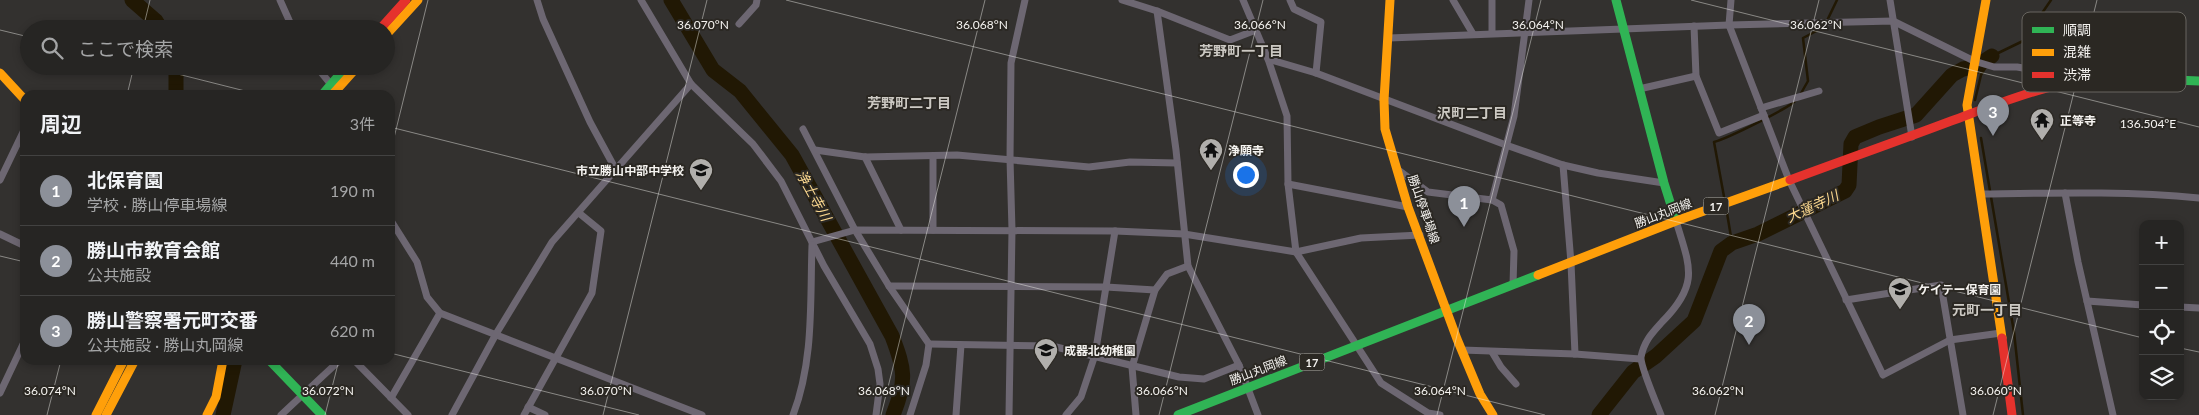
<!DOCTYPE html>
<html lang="ja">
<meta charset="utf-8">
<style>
body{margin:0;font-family:Lato,"Noto Sans JP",sans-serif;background:#323130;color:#f1f3f6}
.controls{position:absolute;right:15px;bottom:15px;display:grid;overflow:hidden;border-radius:10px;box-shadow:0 2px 8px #0003}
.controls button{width:45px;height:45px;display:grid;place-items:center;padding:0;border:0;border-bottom:1px solid #424241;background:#262523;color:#f1f3f6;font:25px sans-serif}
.you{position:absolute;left:1245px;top:174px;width:18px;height:18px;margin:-12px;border:4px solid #fff;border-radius:50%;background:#1a73e8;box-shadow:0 0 0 8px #1a73e833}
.badge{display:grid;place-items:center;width:32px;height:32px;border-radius:50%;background:#8c9099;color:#fff;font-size:16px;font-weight:700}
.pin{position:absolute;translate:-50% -41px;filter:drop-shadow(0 1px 2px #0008)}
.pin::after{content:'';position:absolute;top:26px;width:18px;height:15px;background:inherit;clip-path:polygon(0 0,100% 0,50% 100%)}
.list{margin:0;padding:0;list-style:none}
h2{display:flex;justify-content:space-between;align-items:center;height:65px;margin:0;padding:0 20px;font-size:21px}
h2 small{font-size:16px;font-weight:400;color:#a4a5a6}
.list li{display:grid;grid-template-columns:32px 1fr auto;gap:15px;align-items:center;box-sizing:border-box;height:70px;padding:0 20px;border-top:1px solid #424241}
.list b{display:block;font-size:19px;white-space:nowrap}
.list p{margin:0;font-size:16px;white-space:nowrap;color:#a4a5a6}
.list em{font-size:16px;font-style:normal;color:#a4a5a6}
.icon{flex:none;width:28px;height:28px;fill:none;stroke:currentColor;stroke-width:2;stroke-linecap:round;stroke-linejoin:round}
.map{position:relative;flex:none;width:2199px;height:415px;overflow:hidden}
.search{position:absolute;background:#262523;box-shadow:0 2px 8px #0003;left:20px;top:20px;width:375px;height:55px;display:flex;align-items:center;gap:12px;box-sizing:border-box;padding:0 18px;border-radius:28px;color:#a4a5a6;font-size:19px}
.panel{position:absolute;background:#262523;box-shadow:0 2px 8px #0003;left:20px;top:90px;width:375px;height:275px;border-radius:15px}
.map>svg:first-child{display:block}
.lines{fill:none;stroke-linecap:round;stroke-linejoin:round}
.stream{stroke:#211804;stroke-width:2.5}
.river{stroke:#211804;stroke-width:15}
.street{stroke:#6d6772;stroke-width:7}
.fast{stroke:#30b455;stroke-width:9}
.slow{stroke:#ff9f0a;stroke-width:9}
.jam{stroke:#e5322d;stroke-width:9}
.ticks{fill:none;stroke:#f5f3f0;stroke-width:1;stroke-opacity:0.45}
.labels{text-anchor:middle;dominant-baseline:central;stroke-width:4;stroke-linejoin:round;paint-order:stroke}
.shield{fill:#2b2823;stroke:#b8b6b2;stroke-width:1}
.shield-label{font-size:11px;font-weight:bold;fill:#f5f3f0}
.poi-label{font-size:12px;font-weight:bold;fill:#f5f3f0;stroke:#2b2823;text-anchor:start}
.street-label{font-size:12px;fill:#f5f3f0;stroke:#2b2823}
.neighbourhood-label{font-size:14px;font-weight:bold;fill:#ccc9c3;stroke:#2b2823}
.water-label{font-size:14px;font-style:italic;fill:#f9d68e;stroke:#2b2823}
.key{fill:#2b2823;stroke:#686560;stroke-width:1}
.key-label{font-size:14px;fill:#f5f3f0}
.ticks-label{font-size:12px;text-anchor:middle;fill:#f5f3f0;stroke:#2b2823;stroke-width:4;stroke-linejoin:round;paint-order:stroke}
</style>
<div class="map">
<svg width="2199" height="415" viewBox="0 0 2199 415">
<rect width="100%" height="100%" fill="#33312f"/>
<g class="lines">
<g class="stream">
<polyline points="1800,95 1808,81 1803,38 1824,27 1837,0"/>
<polyline points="1975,100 1981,75 1992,56 2023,41 2051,0"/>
<polyline points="1981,138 2014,332 2023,415"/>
<path d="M1725 202 1714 142C1726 139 1792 107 1797 99"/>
<polyline points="1726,207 1732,243"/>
</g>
<g class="river">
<polyline points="132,0 156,21 161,29"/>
<path d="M671 0 713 70 740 91 792 155 892 336C905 370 907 380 893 415"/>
<polyline points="176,66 176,95"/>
<polyline points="223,415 235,360"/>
<polyline points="1599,415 1633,372 1656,356 1694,321 1721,251 1732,243 1758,234 1845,191 1849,185 1851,144 1855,137 1879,127 1916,115 1952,75 1963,69 1975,67 1992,56"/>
</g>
<g class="street">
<polyline points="280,0 293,29"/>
<polyline points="537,0 543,19 590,122 616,170"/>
<polyline points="641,0 691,84 753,144 781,181 824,266 870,344 878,369 880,384 876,415"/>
<polyline points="1122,0 1157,11 1230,40 1256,30"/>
<polyline points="1243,0 1268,59 1287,116 1288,184 1296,252 1381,383 1428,413 1440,415"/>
<polyline points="1290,0 1294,9 1321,22 1316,73"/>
<polyline points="1453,0 1473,34"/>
<polyline points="1492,0 1492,33"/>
<polyline points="1731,0 1729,25 1789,180 1883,375 1950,340 2001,333"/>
<polyline points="1890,0 1912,137"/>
<polyline points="1157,11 1176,150 1188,266 1239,365 1258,415"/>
<polyline points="739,24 756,5 757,0"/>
<polyline points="1694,26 1696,76 1719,133 1764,115"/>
<polyline points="1389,38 1729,25 1893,21 1974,61 1994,67 2017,67 2082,78"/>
<polyline points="1268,59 1316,73 1506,145 1563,165 1598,173 1664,183"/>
<polyline points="316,66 333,87"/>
<polyline points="1639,89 1696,76"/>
<polyline points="1761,108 1819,91"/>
<polyline points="803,129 855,230 889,286 929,344 926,365 910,415"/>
<polyline points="815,150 865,157 957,155 1089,167 1130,162 1177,163"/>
<polyline points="865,157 901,230"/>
<polyline points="1563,165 1571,263 1575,354"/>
<polyline points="1397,169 1428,192 1492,200 1514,116 1529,0"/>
<polyline points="0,180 25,128"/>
<polyline points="1288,184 1408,207"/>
<polyline points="2065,193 2078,262 2113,415"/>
<path d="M1982 194C2054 193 2127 191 2199 198"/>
<polyline points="1492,200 1501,205 1514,251 1513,285"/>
<polyline points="390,219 417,262 427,297 440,313 702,415"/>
<polyline points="933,230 933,156"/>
<polyline points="0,234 25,246"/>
<polyline points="812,242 855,230 1115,231 1184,234 1296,252 1361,238 1420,235"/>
<polyline points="889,286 1106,287 1155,290 1167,274 1188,266"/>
<polyline points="1846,300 1941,285 1963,415"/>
<polyline points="2087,301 2143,305"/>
<polyline points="2180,307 2199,308"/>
<polyline points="929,344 1052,346 1179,377 1204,379 1239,365"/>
<polyline points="1462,350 1575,354 1640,359"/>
<polyline points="1492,352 1501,367 1516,384"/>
<polyline points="354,360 408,415"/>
<polyline points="0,393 25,340"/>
<polyline points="391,398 440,313"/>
<polyline points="528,407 545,415"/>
<polyline points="281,415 340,360"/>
<polyline points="452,415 496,334 552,242 691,84"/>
<polyline points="524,415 592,293 601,231 579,213"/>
<path d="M793 415C814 360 810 302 812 245"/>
<polyline points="956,415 961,345"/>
<polyline points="1009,415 1012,230 1010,159 1011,63 1025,0"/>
<polyline points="1066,415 1081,397 1095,355 1115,231"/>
<polyline points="1136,415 1132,367 1155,290"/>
<path d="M1661 415C1657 405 1640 365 1641 357 1644 341 1652 333 1662 322 1700 284 1690 267 1676 221"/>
</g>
<g class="fast">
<polyline points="1616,0 1664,183 1676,221"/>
<polyline points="2127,78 2199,81"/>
<polyline points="322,95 347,66"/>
<polyline points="269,360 322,415"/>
<polyline points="1178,415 1538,275"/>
</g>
<g class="slow">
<polyline points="1390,0 1384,100 1385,129 1408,207 1457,339 1480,394 1493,415"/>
<polyline points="1986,0 1967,105 2002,338"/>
<polyline points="386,35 418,0"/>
<polyline points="0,73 25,100"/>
<polyline points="332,95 358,66"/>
<polyline points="1538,275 1676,221 1790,180"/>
<polyline points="96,415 124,360"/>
<polyline points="106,415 135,360"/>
<polyline points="207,415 216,397 223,360"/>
</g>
<g class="jam">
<polyline points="380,29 406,0"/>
<path d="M1790 180C1844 160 1898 141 1951 121 2008 100 2066 75 2127 78"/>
<polyline points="2002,338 2012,415"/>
</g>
</g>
<path class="ticks" d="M786 0 2143 338M1691 0 2199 127M143 29 150 0M0 30 29 37M146 66 261 95M127 95 134 66M390 127 1545 415M390 154 428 0M0 256 25 262M2180 348 2199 352M390 353 639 415M47 415 61 360M325 415 339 360M603 415 707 0M881 415 985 0M1159 415 1263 0M1437 415 1541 0M1715 415 1819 0M1993 415 2097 0"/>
<defs>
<g id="temple-pin" transform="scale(1.25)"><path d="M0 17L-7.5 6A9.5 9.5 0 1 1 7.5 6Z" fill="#b1afac" stroke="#2b2823"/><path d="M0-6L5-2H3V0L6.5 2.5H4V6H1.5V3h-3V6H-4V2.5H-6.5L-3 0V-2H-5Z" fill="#111"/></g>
<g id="school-pin" transform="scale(1.25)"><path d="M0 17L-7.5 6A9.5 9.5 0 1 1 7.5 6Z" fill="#b1afac" stroke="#2b2823"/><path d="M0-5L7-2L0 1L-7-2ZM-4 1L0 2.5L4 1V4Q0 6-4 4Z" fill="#111"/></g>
</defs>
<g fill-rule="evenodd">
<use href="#temple-pin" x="2042" y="120"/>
<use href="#temple-pin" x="1211" y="150"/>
<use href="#school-pin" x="701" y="170"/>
<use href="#school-pin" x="1900" y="289"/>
<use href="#school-pin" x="1046" y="350"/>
</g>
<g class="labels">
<g class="shield">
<rect x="1703.5" y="197.5" width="25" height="17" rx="4"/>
<rect x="1299.5" y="353.5" width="25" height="17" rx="4"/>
</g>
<g class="shield-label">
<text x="1716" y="206">17</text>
<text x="1312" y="362">17</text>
</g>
<g class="poi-label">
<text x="2060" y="120">正等寺</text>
<text x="1228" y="150">浄願寺</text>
<text x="684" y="170" text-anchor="end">市立勝山中部中学校</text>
<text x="1918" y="289">ケイテー保育園</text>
<text x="1064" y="350">成器北幼稚園</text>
</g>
<g class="street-label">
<text transform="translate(1424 209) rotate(71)">勝山停車場線</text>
<text transform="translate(1663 213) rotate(-21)">勝山丸岡線</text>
<text transform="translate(1258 370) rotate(-21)">勝山丸岡線</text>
</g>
<g class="neighbourhood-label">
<text x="1241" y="50">芳野町一丁目</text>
<text x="909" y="102">芳野町二丁目</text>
<text x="1472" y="112">沢町二丁目</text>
<text x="1987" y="309">元町一丁目</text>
</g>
<g class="water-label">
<text transform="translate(814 195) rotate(61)">浄土寺川</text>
<text transform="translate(1812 206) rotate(-25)">大蓮寺川</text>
</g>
</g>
<rect x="2022" y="12" width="164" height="80" rx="8" class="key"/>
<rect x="2032" y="27" width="22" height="6" fill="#30b455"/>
<rect x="2032" y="49" width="22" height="7" fill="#ff9f0a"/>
<rect x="2032" y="72" width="22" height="6" fill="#e5322d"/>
<g class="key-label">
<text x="2063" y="35">順調</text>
<text x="2063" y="57">混雑</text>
<text x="2063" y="80">渋滞</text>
</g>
<g class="ticks-label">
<text x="703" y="29">36.070°N</text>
<text x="982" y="29">36.068°N</text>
<text x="1260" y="29">36.066°N</text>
<text x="1538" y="29">36.064°N</text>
<text x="1816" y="29">36.062°N</text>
<text x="2148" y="128">136.504°E</text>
<text x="50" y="395">36.074°N</text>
<text x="328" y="395">36.072°N</text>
<text x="606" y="395">36.070°N</text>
<text x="884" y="395">36.068°N</text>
<text x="1162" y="395">36.066°N</text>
<text x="1440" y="395">36.064°N</text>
<text x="1718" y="395">36.062°N</text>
<text x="1996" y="395">36.060°N</text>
</g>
</svg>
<div class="controls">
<button>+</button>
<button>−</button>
<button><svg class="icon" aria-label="locate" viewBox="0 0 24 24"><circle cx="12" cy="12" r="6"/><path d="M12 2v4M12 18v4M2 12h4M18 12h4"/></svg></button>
<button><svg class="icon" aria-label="layers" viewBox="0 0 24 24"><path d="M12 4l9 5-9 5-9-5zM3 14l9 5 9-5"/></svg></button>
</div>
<div class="you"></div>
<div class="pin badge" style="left:1464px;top:227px">1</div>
<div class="pin badge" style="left:1749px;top:345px">2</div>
<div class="pin badge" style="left:1993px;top:136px">3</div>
<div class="search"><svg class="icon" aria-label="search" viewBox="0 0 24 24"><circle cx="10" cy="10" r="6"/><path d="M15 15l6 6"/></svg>ここで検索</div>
<section class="panel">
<h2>周辺<small>3件</small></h2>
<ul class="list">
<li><span class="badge">1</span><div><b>北保育園</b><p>学校 · 勝山停車場線</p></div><em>190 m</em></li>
<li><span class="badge">2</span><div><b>勝山市教育会館</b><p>公共施設</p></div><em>440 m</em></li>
<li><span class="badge">3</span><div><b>勝山警察署元町交番</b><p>公共施設 · 勝山丸岡線</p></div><em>620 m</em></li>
</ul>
</section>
</div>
